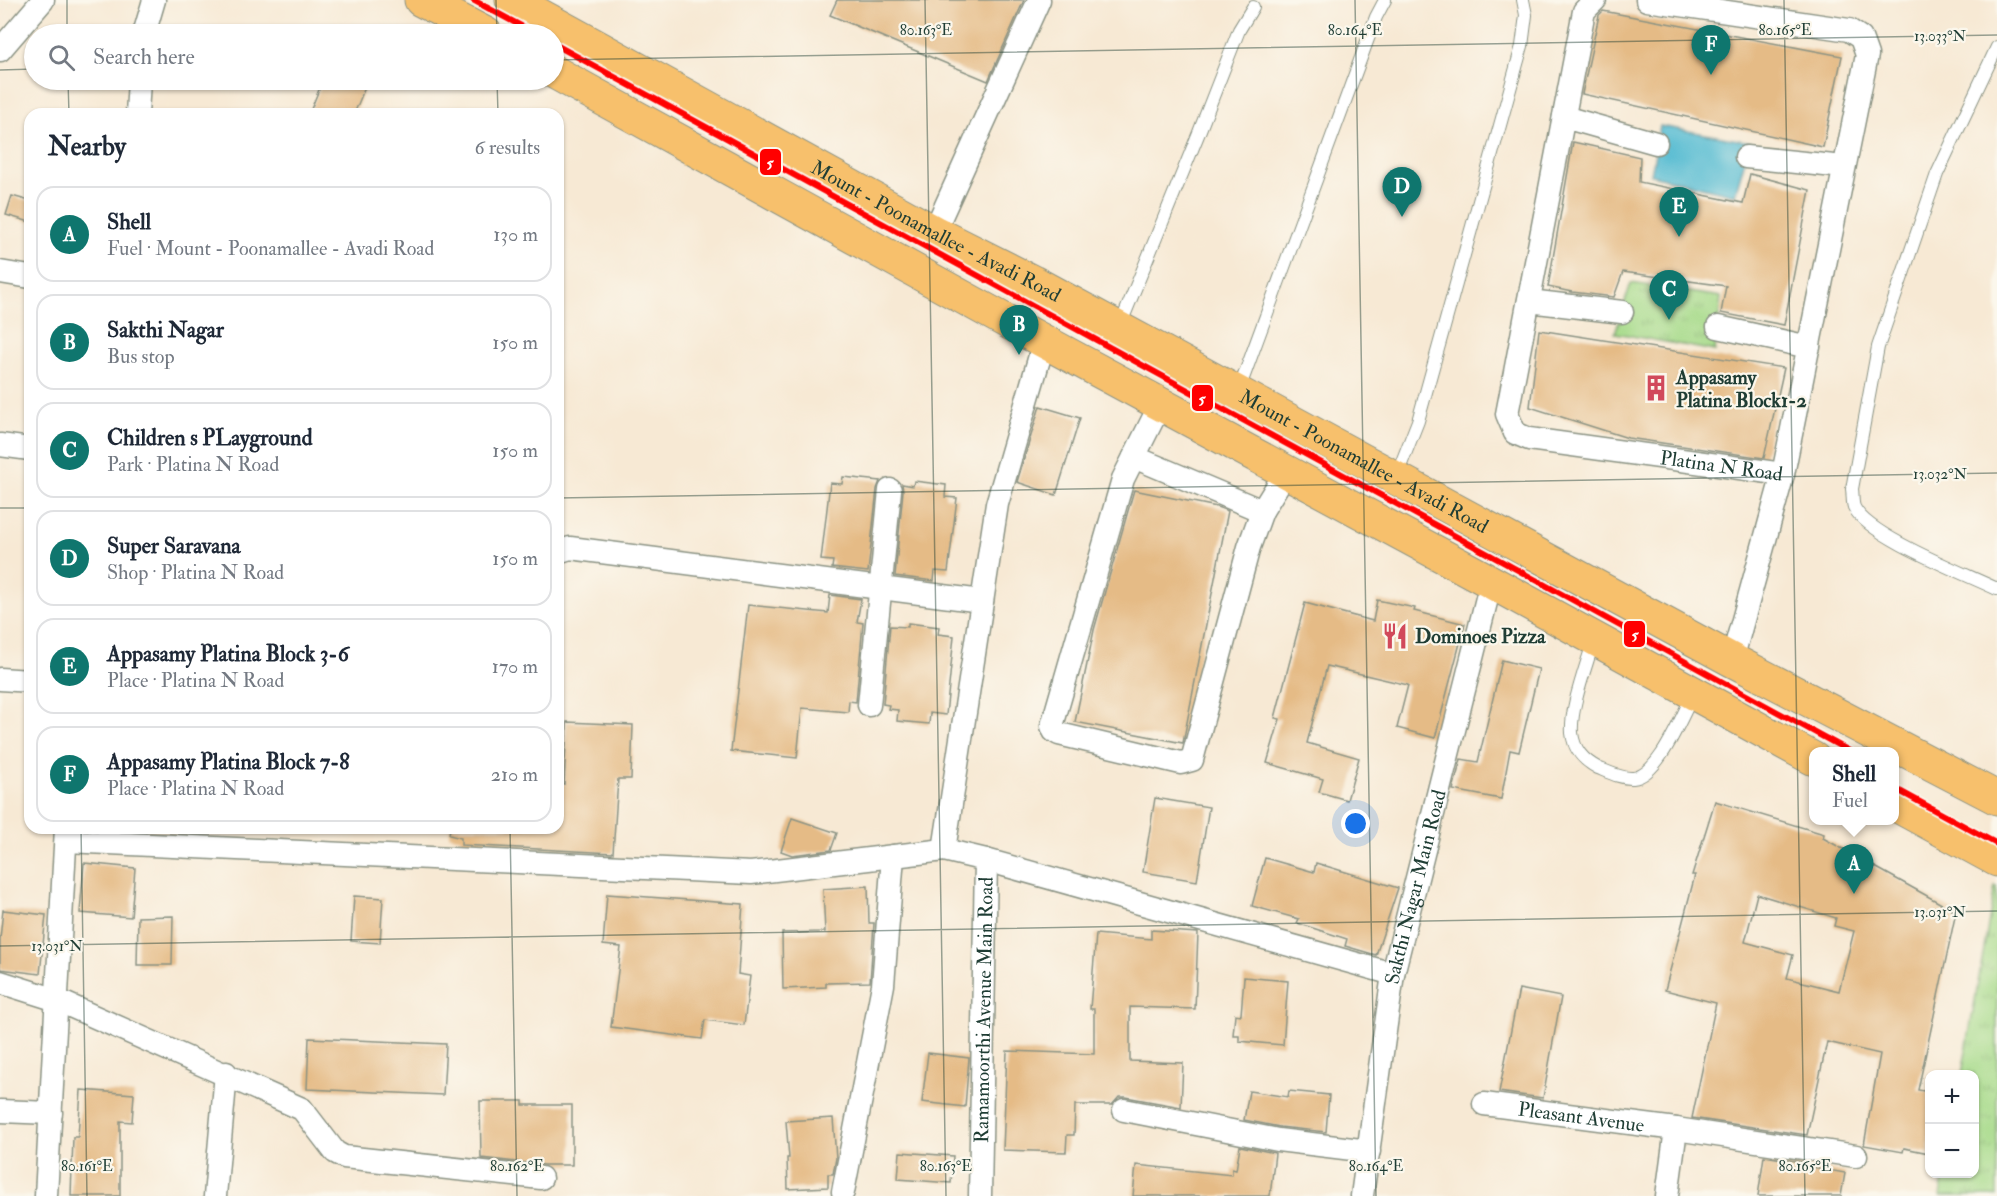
<!DOCTYPE html>
<meta charset="utf-8">
<style>
body{margin:0;font-family:"IM FELL Double Pica",serif;background:#f6f6f7;color:#1f2937}
.controls{position:absolute;right:18px;bottom:18px;display:grid;overflow:hidden;border-radius:12px;box-shadow:0 2px 4px #0004}
.controls button{width:54px;height:54px;display:grid;place-items:center;padding:0;border:0;border-bottom:2px solid #e0e1e3;background:#fff;color:#1f2937;font:30px sans-serif}
.you{position:absolute;left:1356px;top:824px;width:21px;height:21px;margin:-15px;border:4px solid #fff;border-radius:50%;background:#1a73e8;box-shadow:0 0 0 9px #1a73e833}
.badge{display:grid;place-items:center;width:39px;height:39px;border-radius:50%;background:#0f766e;color:#fff;font-size:20px;font-weight:700}
.pin{position:absolute;translate:-50% -50px;filter:drop-shadow(0 2px 3px #0008)}
.pin::after{content:'';position:absolute;top:32px;width:21px;height:18px;background:inherit;clip-path:polygon(0 0,100% 0,50% 100%)}
.popup{position:absolute;left:1809px;top:747px;width:90px;height:78px;box-sizing:border-box;display:grid;place-content:center;border-radius:12px;background:#fff;filter:drop-shadow(0 2px 4px #0005);font-size:20px;white-space:nowrap;color:#747a83}
.popup b{font-size:22px;color:#1f2937}
.popup::after{content:'';position:absolute;left:50%;top:100%;margin-left:-12px;border:12px solid transparent;border-top-color:#fff}
.list{margin:0;padding:0;list-style:none}
h2{display:flex;justify-content:space-between;align-items:center;height:78px;margin:0;padding:0 24px;font-size:26px}
h2 small{font-size:20px;font-weight:400;color:#747a83}
.list li{display:grid;grid-template-columns:39px 1fr auto;gap:18px;align-items:center;box-sizing:border-box;height:96px;margin:0 12px 12px;padding:0 12px;border:2px solid #e0e1e3;border-radius:18px}
.list b{display:block;font-size:22px;white-space:nowrap}
.list p{margin:0;font-size:20px;white-space:nowrap;color:#747a83}
.list em{font-size:20px;font-style:normal;color:#747a83}
.icon{flex:none;width:33px;height:33px;fill:none;stroke:currentColor;stroke-width:2;stroke-linecap:round;stroke-linejoin:round}
.map{position:relative;flex:none;width:1997px;height:1196px;overflow:hidden}
.search{position:absolute;background:#fff;box-shadow:0 2px 4px #0004;left:24px;top:24px;width:540px;height:66px;display:flex;align-items:center;gap:15px;box-sizing:border-box;padding:0 21px;border-radius:33px;color:#747a83;font-size:22px}
.panel{position:absolute;background:#fff;box-shadow:0 2px 4px #0004;left:24px;top:108px;width:540px;height:726px;border-radius:18px}
.map>svg:first-child{display:block}
.grass{fill:url(#grass-tufts);stroke:#628c5e;stroke-width:1.5}
.water{fill:#54bbd2;stroke:#3a7c83;stroke-width:1.5}
.building{fill:#e5bb86;fill-rule:evenodd}
.lines{fill:none;stroke-linecap:round;stroke-linejoin:round}
.lane-casing{stroke:#8b9384;stroke-width:14}
.street-casing{stroke:#8b9384;stroke-width:25}
.primary-casing{stroke:#8b9384;stroke-width:35}
.lane{stroke:#fff;stroke-width:12}
.street{stroke:#fff;stroke-width:22}
.primary{stroke:#f7c06c;stroke-width:33}
.metro-1-casing{stroke:#fbf7ec;stroke-width:10}
.metro-1{stroke:#f00;stroke-width:6}
.ticks{fill:none;stroke:#1f3d34;stroke-width:1.5;stroke-opacity:0.45}
.labels{text-anchor:middle;dominant-baseline:central;stroke-width:4.5;stroke-linejoin:round;paint-order:stroke}
.street-label{font-size:20px;fill:#1f3d34;stroke:#fbf7ec}
.poi-label{font-size:20px;font-weight:bold;fill:#1f3d34;stroke:#fbf7ec;text-anchor:start}
.ticks-label{font-size:15px;text-anchor:middle;fill:#1f3d34;stroke:#fbf7ec;stroke-width:4.5;stroke-linejoin:round;paint-order:stroke}
.line-badge{stroke:#fbf7ec;stroke-width:2}
.badge-label{font-size:16px;text-anchor:middle;font-weight:bold;fill:#fff}
</style>
<div class="map">
<svg width="1997" height="1196" viewBox="0 0 1997 1196">
<defs>
<pattern id="grass-tufts" width="24" height="20" patternUnits="userSpaceOnUse" patternTransform="scale(1.5)"><rect width="24" height="20" fill="#a6da89"/><path d="M3 7l-1-3M5 7V3M7 7l1-3M15 17l-1-3M17 17v-4M19 17l1-3" fill="none" stroke="#8ebc77"/></pattern>
</defs>
<rect width="100%" height="100%" fill="#fbf7ec"/>
<filter id="ink" filterUnits="userSpaceOnUse"><feTurbulence type="fractalNoise" baseFrequency=".0167" numOctaves="2"/><feDisplacementMap in="SourceGraphic" scale="12" xChannelSelector="R" yChannelSelector="G"/><feConvolveMatrix kernelMatrix="1 2 1 2 8 2 1 2 1" color-interpolation-filters="sRGB"/></filter>
<filter id="wash" filterUnits="userSpaceOnUse"><feTurbulence type="fractalNoise" baseFrequency=".008" numOctaves="4" result="noise"/><feDisplacementMap in="SourceGraphic" scale="24" xChannelSelector="R" yChannelSelector="G"/><feGaussianBlur stdDeviation="1.35" result="paint"/><feColorMatrix in="noise" values="0 0 0 0 0 0 0 0 0 0 0 0 0 0 0 0 0 1.4 0 .05"/><feComposite in="paint" operator="in"/></filter>
<g filter="url(#wash)">
<rect width="100%" height="100%" fill="#f7e9d4"/>
<g class="grass">
<polygon points="1631,283 1721,297 1715,351 1615,333"/>
<polygon points="1995,886 1997,887 1997,1196 1940,1196 1944,1174 1974,1174 1974,1074 1962,1074"/>
</g>
<polygon class="water" points="1660,126 1750,142 1735,195 1651,175"/>
<g id="blocks">
<g class="building">
<polygon points="837,0 1024,0 988,81 830,15"/>
<polygon points="1603,11 1842,56 1823,147 1582,94 1599,15"/>
<polygon points="323,80 368,80 354,114 309,114"/>
<polygon points="1573,142 1640,157 1639,182 1743,203 1750,174 1810,190 1784,325 1721,313 1726,286 1623,272 1614,297 1572,292 1548,287"/>
<polygon points="12,196 30,201 30,222 6,215"/>
<polygon points="1539,330 1784,368 1764,458 1628,438 1530,407"/>
<polygon points="1040,406 1080,418 1056,495 1017,482"/>
<polygon points="843,477 880,481 877,489 868,572 832,568 833,561 821,560 830,483 842,484"/>
<polygon points="914,481 946,485 945,497 957,498 948,572 935,571 934,581 895,576 903,491 902,484 913,486"/>
<polygon points="1134,490 1217,507 1228,511 1183,743 1075,722 1094,630"/>
<polygon points="830,595 861,599 857,622 863,623 856,702 849,701 848,712 802,708 797,758 731,751 748,605 828,613"/>
<polygon points="1377,600 1415,608 1414,611 1465,624 1435,738 1397,728 1408,685 1327,666 1307,743 1359,758 1347,800 1319,792 1323,779 1267,763 1280,719 1275,718 1305,603 1373,621"/>
<polygon points="908,623 939,627 938,634 954,636 946,715 930,713 929,724 897,721 898,710 888,709 889,705 883,704 890,626 908,627"/>
<polygon points="1502,660 1539,669 1519,752 1510,750 1501,799 1453,790 1461,759 1478,762"/>
<polygon points="567,722 633,725 631,779 618,779 613,853 461,845 461,838 449,835 450,828 558,828 558,783 564,784"/>
<polygon points="1155,798 1209,807 1197,881 1143,872"/>
<path d="M1715 801 1824 834 1823 838 1956 912 1918 1090 1929 1092V1153L1904 1148 1903 1152 1864 1145 1880 1054 1827 1042 1807 1135 1692 1118 1716 1003 1665 990 1695 875H1692ZM1757 894 1836 918 1834 926 1854 931 1839 991 1787 978 1793 955 1745 942Z"/>
<polygon points="792,818 837,833 831,850 792,855 781,851"/>
<polygon points="1265,858 1314,872 1316,863 1398,888 1376,955 1345,946 1347,939 1297,923 1299,919 1252,906"/>
<polygon points="84,863 135,868 131,917 80,913"/>
<polygon points="868,886 869,923 874,923 870,982 826,983 826,987 783,989 782,933 825,932 823,889"/>
<polygon points="607,894 743,904 738,974 750,976 744,1025 705,1020 702,1039 611,1027 621,947 603,945"/>
<polygon points="354,896 383,898 380,943 351,941"/>
<polygon points="3,910 46,915 40,974 0,969 0,939"/>
<polygon points="173,916 172,965 137,965 138,917"/>
<polygon points="1151,930 1198,933 1195,1009 1130,1007 1130,1061 1183,1063 1181,1107 1126,1097 1119,1097 1112,1105 1075,1105 1074,1135 1067,1135 1066,1152 1003,1150 1007,1051 1094,1054 1094,1009 1090,1009 1096,934 1151,939"/>
<polygon points="1244,977 1288,981 1283,1045 1239,1041 1239,1035 1233,1035 1235,1014 1241,1015"/>
<polygon points="1519,989 1561,997 1543,1098 1499,1092"/>
<polygon points="309,1038 446,1044 443,1095 307,1089"/>
<polygon points="928,1053 969,1058 965,1107 922,1102"/>
<polygon points="81,1090 134,1094 132,1122 120,1121 120,1196 71,1196 73,1137 78,1137"/>
<polygon points="1249,1091 1288,1097 1289,1091 1329,1095 1326,1132 1280,1127 1244,1120"/>
<polygon points="480,1101 523,1101 523,1105 572,1105 572,1165 545,1165 481,1158"/>
<polygon points="833,1118 836,1158 833,1174 828,1174 828,1187 788,1189 787,1158 789,1158 786,1121"/>
<polygon points="1240,1146 1275,1153 1270,1196 1133,1196 1136,1165 1232,1175 1232,1169 1236,1170"/>
<polygon points="900,1152 953,1156 951,1183 898,1179"/>
<polygon points="1764,1156 1802,1162 1801,1165 1845,1173 1841,1196 1758,1196"/>
</g>
</g>
</g>
<g filter="url(#ink)">
<use href="#blocks" fill-opacity="0" stroke="#8b9384" stroke-width="1.5"/>
<g class="lines">
<g class="lane-casing">
<g id="lane">
<path d="M1997 47 1937 174 1878 347 1852 489C1853 494 1852 502 1854 507 1867 536 1966 574 1997 589"/>
<polyline points="1119,328 1198,135 1239,30 1253,7"/>
<polyline points="1238,392 1376,17 1385,0"/>
<polyline points="1396,477 1418,421 1522,46 1526,15 1523,0"/>
<path d="M1594 639C1587 665 1570 707 1572 733 1574 750 1583 760 1598 768 1608 772 1622 779 1633 778 1659 776 1682 715 1693 695"/>
</g>
</g>
<g class="street-casing">
<g id="street">
<path id="s1" d="M1595 0 1584 11 1507 414 1515 433 1529 439 1783 474"/>
<polyline points="1647,0 1849,30 1861,38 1867,55 1783,474 1732,660"/>
<polyline points="144,34 154,0"/>
<polyline points="0,50 43,0"/>
<polyline points="137,114 139,80"/>
<polyline points="1564,117 1656,143"/>
<polyline points="1746,157 1844,167"/>
<polyline points="934,232 1039,0"/>
<polyline points="0,272 30,277"/>
<polyline points="1529,301 1622,312"/>
<polyline points="1718,327 1809,347"/>
<polyline points="1160,405 1123,479 1052,726 1054,731 1059,734 1181,763 1192,760 1249,547 1262,511 1286,472"/>
<polyline points="0,445 30,449"/>
<polyline points="1134,457 1262,511"/>
<polyline points="558,552 570,548 982,601"/>
<polyline points="0,679 30,681"/>
<polyline points="869,705 890,490"/>
<polyline points="66,841 751,873 944,850 986,860 1393,974"/>
<polyline points="944,850 997,504 1044,342"/>
<polyline points="0,982 57,1000 302,1109 335,1152 344,1157 541,1178"/>
<path id="s2" d="M1484 1104 1676 1129 1667 1196"/>
<polyline points="1124,1110 1278,1140 1369,1151"/>
<polyline points="0,1111 51,1113"/>
<polyline points="1676,1129 1856,1156"/>
<polyline points="843,1192 883,985 893,856"/>
<polyline points="46,1196 66,828"/>
<polyline points="215,1196 226,1073"/>
<path id="s3" d="M980 1196 986 860"/>
<path id="s4" d="M1362 1196 1393 974 1491 582"/>
</g>
</g>
<g class="primary-casing">
<g id="primary">
<polyline points="421,0 486,34"/>
<path id="s5" d="M512 0 934 232 1033 282 1732 660 1997 798"/>
<polyline points="554,72 1008,322 1491,582 1814,759"/>
<polyline points="1894,804 1997,860"/>
</g>
</g>
<use href="#lane" class="lane"/>
<use href="#street" class="street"/>
<use href="#primary" class="primary"/>
<g class="metro-1-casing">
<g id="metro-1">
<polyline points="473,0 536,34"/>
<polyline points="554,44 1851,752"/>
<polyline points="1894,788 1997,844"/>
</g>
</g>
<use href="#metro-1" class="metro-1"/>
</g>
</g>
<path class="ticks" d="M67 0V34M496 0 497 34M925 0 946 1196M1355 0 1376 1196M1784 0 1805 1196M554 60 1997 35M0 70 34 69M68 80 69 114M497 80 498 114M558 498 1997 473M0 508H30M81 828 87 1196M510 828 517 1196M0 946 1997 911"/>
<defs>
<g id="building-bare" transform="scale(2.07)"><path d="M-4-6H4V6H1V3H-1V6H-4ZM-2.5-4.3h1.7v1.8h-1.7ZM.8-4.3h1.7v1.8H.8ZM-2.5-1h1.7V.8h-1.7ZM.8-1h1.7V.8H.8Z" fill="#d1495b" stroke="#fbf7ec" stroke-width="2.5" paint-order="stroke"/></g>
<g id="restaurant-bare" transform="scale(2.07)"><path d="M-5-6h1v4h1v-4h1v4h1v-4h1v5L-1.5 .5V6h-2V.5L-5-1ZM5-6V6H3V1.5H1.5Q1.5-4 5-6Z" fill="#d1495b" stroke="#fbf7ec" stroke-width="2.5" paint-order="stroke"/></g>
</defs>
<g fill-rule="evenodd">
<use href="#building-bare" x="1656" y="388"/>
<use href="#restaurant-bare" x="1395" y="636"/>
</g>
<g class="labels">
<g class="street-label">
<text stroke="none"><textPath href="#s5" startOffset="483">Mount - Poonamallee - Avadi Road</textPath></text>
<text stroke="none"><textPath href="#s1" startOffset="656">Platina N Road</textPath></text>
<text stroke="none"><textPath href="#s5" startOffset="969">Mount - Poonamallee - Avadi Road</textPath></text>
<text stroke="none"><textPath href="#s4" startOffset="314">Sakthi Nagar Main Road</textPath></text>
<text stroke="none"><textPath href="#s3" startOffset="186">Ramamoorthi Avenue Main Road</textPath></text>
<text stroke="none"><textPath href="#s2" startOffset="98">Pleasant Avenue</textPath></text>
</g>
<g class="poi-label">
<text x="1676" y="377">Appasamy<tspan x="1676" dy="23">Platina Block1-2</tspan></text>
<text x="1415" y="636">Dominoes Pizza</text>
</g>
</g>
<g class="ticks-label">
<text x="926" y="35">80.163°E</text>
<text x="1355" y="35">80.164°E</text>
<text x="1785" y="35">80.165°E</text>
<text x="1940" y="41">13.033°N</text>
<text x="1940" y="479">13.032°N</text>
<text x="1940" y="917">13.031°N</text>
<text x="57" y="951">13.031°N</text>
<text x="87" y="1171">80.161°E</text>
<text x="517" y="1171">80.162°E</text>
<text x="946" y="1171">80.163°E</text>
<text x="1376" y="1171">80.164°E</text>
<text x="1805" y="1171">80.165°E</text>
</g>
<g class="line-badge">
<rect x="759" y="148" width="23" height="28" rx="6" fill="#f00"/>
<rect x="1191" y="384" width="23" height="28" rx="6" fill="#f00"/>
<rect x="1623" y="620" width="23" height="28" rx="6" fill="#f00"/>
</g>
<g class="badge-label">
<text x="770" y="168">5</text>
<text x="1202" y="404">5</text>
<text x="1635" y="640">5</text>
</g>
</svg>
<div class="controls">
<button>+</button>
<button>−</button>
</div>
<div class="you"></div>
<div class="pin badge" style="left:1854px;top:894px">A</div>
<div class="popup"><b>Shell</b>Fuel</div>
<div class="pin badge" style="left:1019px;top:355px">B</div>
<div class="pin badge" style="left:1669px;top:320px">C</div>
<div class="pin badge" style="left:1402px;top:217px">D</div>
<div class="pin badge" style="left:1679px;top:237px">E</div>
<div class="pin badge" style="left:1711px;top:75px">F</div>
<div class="search"><svg class="icon" aria-label="search" viewBox="0 0 24 24"><circle cx="10" cy="10" r="6"/><path d="M15 15l6 6"/></svg>Search here</div>
<section class="panel">
<h2>Nearby<small>6 results</small></h2>
<ul class="list">
<li><span class="badge">A</span><div><b>Shell</b><p>Fuel · Mount - Poonamallee - Avadi Road</p></div><em>130 m</em></li>
<li><span class="badge">B</span><div><b>Sakthi Nagar</b><p>Bus stop</p></div><em>150 m</em></li>
<li><span class="badge">C</span><div><b>Children s PLayground</b><p>Park · Platina N Road</p></div><em>150 m</em></li>
<li><span class="badge">D</span><div><b>Super Saravana</b><p>Shop · Platina N Road</p></div><em>150 m</em></li>
<li><span class="badge">E</span><div><b>Appasamy Platina Block 3-6</b><p>Place · Platina N Road</p></div><em>170 m</em></li>
<li><span class="badge">F</span><div><b>Appasamy Platina Block 7-8</b><p>Place · Platina N Road</p></div><em>210 m</em></li>
</ul>
</section>
</div>
